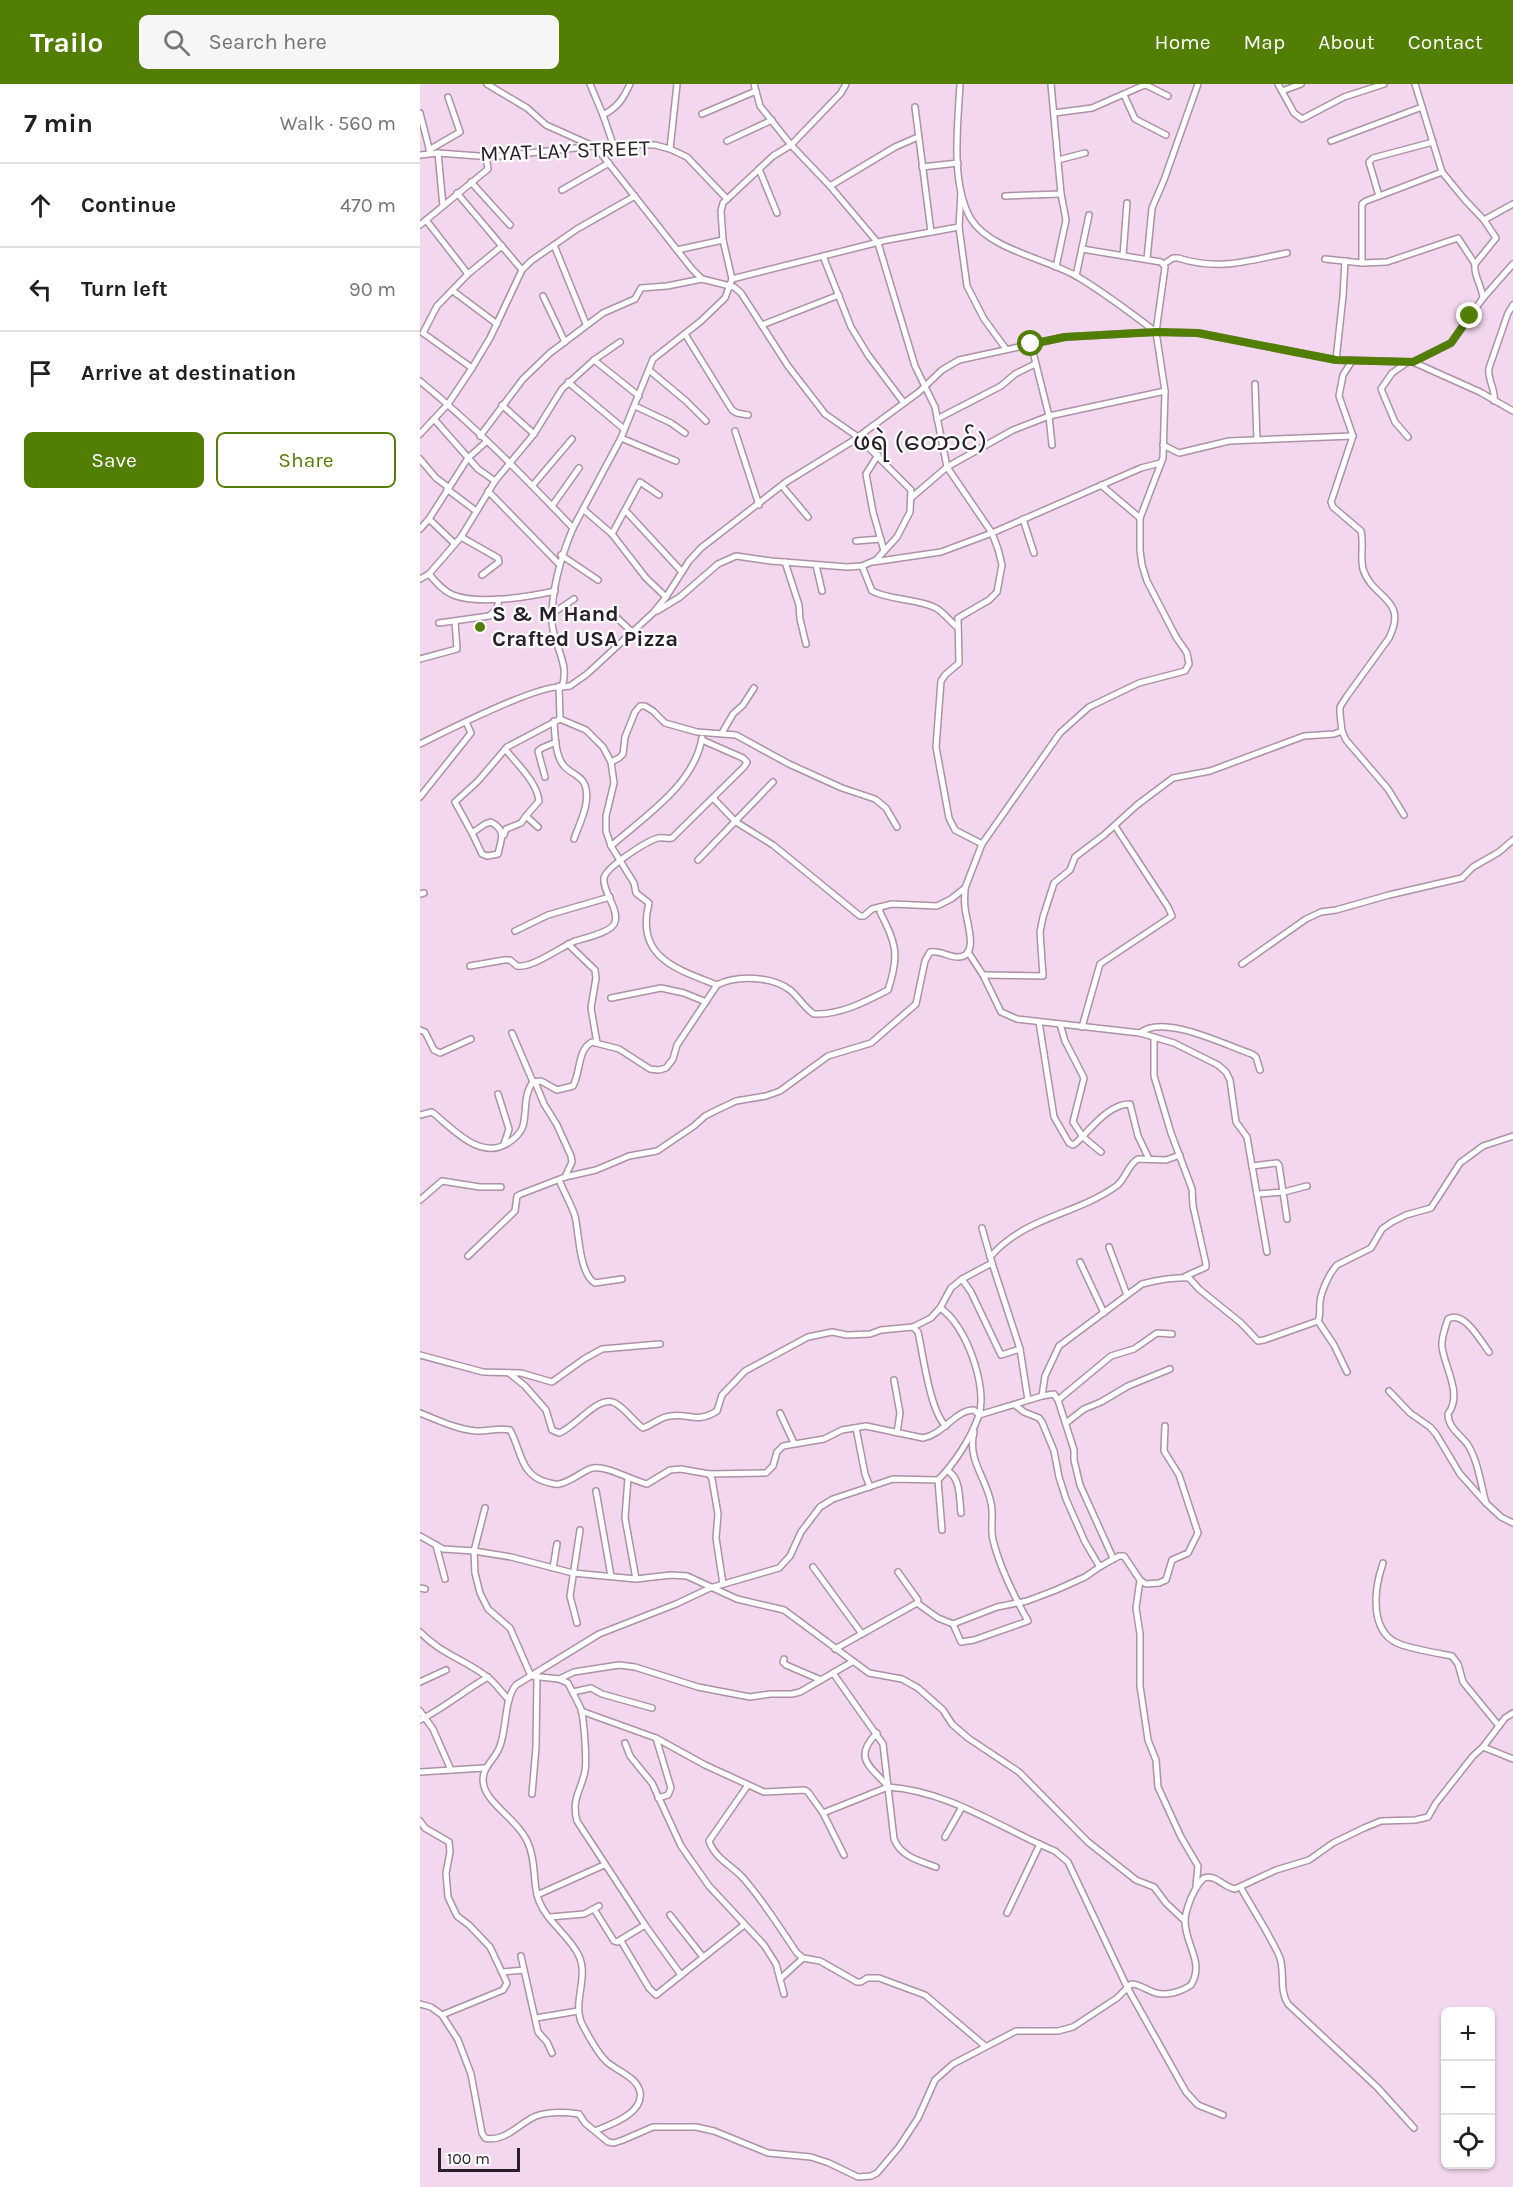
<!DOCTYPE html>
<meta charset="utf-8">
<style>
body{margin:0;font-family:Karla,"Noto Sans Myanmar",sans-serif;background:#f6f6f6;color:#202124}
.controls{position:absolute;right:18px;bottom:18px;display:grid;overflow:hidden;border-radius:9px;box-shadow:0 2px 4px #0004}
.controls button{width:54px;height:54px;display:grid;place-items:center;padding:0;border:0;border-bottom:2px solid #e0e0e0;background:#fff;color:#202124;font:30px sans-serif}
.scale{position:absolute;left:18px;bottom:15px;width:82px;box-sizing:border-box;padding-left:6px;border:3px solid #291f28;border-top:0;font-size:16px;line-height:21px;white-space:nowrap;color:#291f28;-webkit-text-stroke:4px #fff;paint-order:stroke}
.stop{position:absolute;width:18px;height:18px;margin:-14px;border:4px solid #527e03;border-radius:50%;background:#fff}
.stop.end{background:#527e03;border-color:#fff;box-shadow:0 2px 6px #0008}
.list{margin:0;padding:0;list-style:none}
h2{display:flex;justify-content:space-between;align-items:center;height:78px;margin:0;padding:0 24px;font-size:26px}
h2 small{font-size:20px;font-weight:400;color:#757577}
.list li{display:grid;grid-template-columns:39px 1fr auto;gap:18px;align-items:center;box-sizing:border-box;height:84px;padding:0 24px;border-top:2px solid #e0e0e0}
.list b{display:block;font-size:22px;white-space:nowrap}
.list em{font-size:20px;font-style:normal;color:#757577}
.actions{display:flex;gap:12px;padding:18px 24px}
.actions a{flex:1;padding:14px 0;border:2px solid #527e03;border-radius:9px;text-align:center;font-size:21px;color:#527e03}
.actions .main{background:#527e03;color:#fff}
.icon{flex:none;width:33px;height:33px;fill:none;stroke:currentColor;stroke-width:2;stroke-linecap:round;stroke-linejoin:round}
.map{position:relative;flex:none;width:1093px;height:2103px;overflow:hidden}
header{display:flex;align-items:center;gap:36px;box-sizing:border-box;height:84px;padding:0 30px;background:#527e03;color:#fff}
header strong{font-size:28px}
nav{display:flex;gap:33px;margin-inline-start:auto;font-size:21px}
.search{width:420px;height:54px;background:#f6f6f6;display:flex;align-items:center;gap:15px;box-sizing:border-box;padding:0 21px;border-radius:9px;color:#757577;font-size:22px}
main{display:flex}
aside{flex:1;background:#fff}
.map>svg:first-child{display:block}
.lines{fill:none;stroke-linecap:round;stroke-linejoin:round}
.minor-casing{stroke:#ac91a7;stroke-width:8}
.minor{stroke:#fff;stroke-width:5}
.route{stroke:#527e03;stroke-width:8}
.poi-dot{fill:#527e03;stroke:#fff;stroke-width:2}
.labels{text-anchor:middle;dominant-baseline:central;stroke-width:4.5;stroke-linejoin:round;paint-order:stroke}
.street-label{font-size:22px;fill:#291f28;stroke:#fff}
.poi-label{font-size:22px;font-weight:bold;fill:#291f28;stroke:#fff;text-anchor:start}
.quarter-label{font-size:26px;fill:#291f28;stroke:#fff}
</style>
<header>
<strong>Trailo</strong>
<div class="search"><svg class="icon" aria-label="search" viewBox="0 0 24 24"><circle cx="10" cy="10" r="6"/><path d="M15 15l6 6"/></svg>Search here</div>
<nav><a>Home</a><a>Map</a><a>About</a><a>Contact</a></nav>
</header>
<main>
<aside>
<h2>7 min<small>Walk · 560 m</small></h2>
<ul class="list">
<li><svg class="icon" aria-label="ahead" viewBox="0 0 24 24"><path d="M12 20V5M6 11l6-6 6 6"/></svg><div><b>Continue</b></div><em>470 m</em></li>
<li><svg class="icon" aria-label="left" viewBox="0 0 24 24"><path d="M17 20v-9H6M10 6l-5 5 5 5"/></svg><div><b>Turn left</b></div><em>90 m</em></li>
<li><svg class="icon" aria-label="arrive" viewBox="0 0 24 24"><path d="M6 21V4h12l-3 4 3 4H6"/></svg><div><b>Arrive at destination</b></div></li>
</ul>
<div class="actions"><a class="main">Save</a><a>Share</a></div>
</aside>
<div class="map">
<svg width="1093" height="2103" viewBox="0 0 1093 2103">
<rect width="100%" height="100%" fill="#f3d7ee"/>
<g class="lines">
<g class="minor-casing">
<g id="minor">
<polyline points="67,0 107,24 126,41 173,62 179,67 272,185 282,195 314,203 321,209 368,282 405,330 438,353 491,406 490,428 477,453 456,476 442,482 427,483 351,477 316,472 298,480 260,513 237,527"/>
<polyline points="170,0 183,31 193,60"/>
<polyline points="334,0 340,22 371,61 410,102 458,159 495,282 515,323 527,383 572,449 578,465 582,481 577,508 569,516 538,534 539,579 525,591 521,597 516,663 529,734 535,746 562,760"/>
<path d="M540 0C538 40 530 99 551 135 570 166 628 175 658 193 685 209 711 229 736 248"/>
<polyline points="631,0 641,110 646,136 636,183"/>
<polyline points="858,0 874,29 882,35 924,13 964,0"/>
<path d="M995 0 1022 88 1045 116 1064 136 1076 154 1055 180C1053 191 1062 202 1063 214"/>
<polyline points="862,7 881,0"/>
<polyline points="704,11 715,35 746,51"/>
<polyline points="495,23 511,148"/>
<polyline points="0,29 10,68"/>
<polyline points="634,29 672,24 722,2 726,1 748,12"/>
<polyline points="282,30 336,7"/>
<path d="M183 31C198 23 203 15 210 0"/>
<polyline points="307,57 352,36"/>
<polyline points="911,57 1002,23"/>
<polyline points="250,65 257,0"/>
<polyline points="9,66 40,48 28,13"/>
<polyline points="18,69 23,122"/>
<polyline points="0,71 18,69 72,73 193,60 235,61 250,65 267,73 307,115"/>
<polyline points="638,76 665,69"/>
<polyline points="502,83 538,79"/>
<polyline points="339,85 357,129"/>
<polyline points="51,98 90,141"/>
<polyline points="410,102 475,63 498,53"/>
<polyline points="142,106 189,79"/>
<polyline points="541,108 539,143 547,202 564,235 586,265"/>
<polyline points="37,109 102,186"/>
<polyline points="585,112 641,110"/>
<polyline points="959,112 949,78 953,74 1013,58"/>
<polyline points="6,136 48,190"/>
<polyline points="1064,136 1093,120"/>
<polyline points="0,141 68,85 66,72"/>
<polyline points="134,161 166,240"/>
<polyline points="257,166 303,156"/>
<polyline points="403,172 431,243 448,271 484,319"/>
<polyline points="703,172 707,119"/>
<polyline points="727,175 732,124 744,96 778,0"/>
<polyline points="905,175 942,179 967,178 1038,154 1055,180"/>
<polyline points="942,179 942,120 946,117 1022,88"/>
<path d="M744 180 753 174H758C799 187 827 177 867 169"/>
<polyline points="656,192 669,131"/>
<polyline points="312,195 467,156 539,143"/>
<polyline points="33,207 77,240"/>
<polyline points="123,212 145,258"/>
<polyline points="342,241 419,211"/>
<polyline points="265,250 312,326 317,329 328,331"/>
<polyline points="611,260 629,332 632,361"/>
<polyline points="174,276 219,312"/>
<polyline points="916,276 923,212 925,177"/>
<path d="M932 277 923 291 919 312 933 352 911 418 913 423 941 447C944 459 940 473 943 485 952 515 989 514 969 554L927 612 920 623V630L922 647 926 656 968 705 984 731"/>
<polyline points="993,278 1031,259 1063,214 1093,180"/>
<polyline points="52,284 3,249 17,222 48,190 82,162"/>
<polyline points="229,286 266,317 286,337"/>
<path d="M0 297C55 342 104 393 153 444 140 475 131 506 132 539 134 562 150 580 142 603 118 600 26 647 0 660"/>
<polyline points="148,298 204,345"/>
<polyline points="835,300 837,356"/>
<path d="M1074 317C1076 305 1067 296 1069 284L1088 229 1093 221"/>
<polyline points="82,321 114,350"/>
<polyline points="215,322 251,339 265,349"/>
<polyline points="14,335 58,385 75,397"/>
<polyline points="517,335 581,302 595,290 615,280"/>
<polyline points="315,347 339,421"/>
<polyline points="0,350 28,320 52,284 70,254 102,186 111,177 157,145 215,112"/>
<polyline points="60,352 103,295 130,269 183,229 215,215 221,204 247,202 282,195"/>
<polyline points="988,353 975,338 961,305 972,289 988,278"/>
<polyline points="201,354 256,377"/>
<polyline points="743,361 759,369 809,357 933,352"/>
<polyline points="458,371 446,390 453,428 464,467"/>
<polyline points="0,375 16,394 28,403"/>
<polyline points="113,401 152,355"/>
<polyline points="681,401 720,434"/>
<polyline points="362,402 388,433"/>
<polyline points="27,405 56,427"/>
<polyline points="68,407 139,480"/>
<polyline points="491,414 527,383 593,346 629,332 745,307"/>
<polyline points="132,422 159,384"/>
<polyline points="163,425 192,450 226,494 246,513"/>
<polyline points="205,426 262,488"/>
<polyline points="9,435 35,460"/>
<polyline points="603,435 614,469"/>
<polyline points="153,444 201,354 233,275 281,237 305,214 312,195 303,156 301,127 303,119 353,72 371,61 421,9 426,0"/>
<polyline points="0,445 9,435 48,374 66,358"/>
<polyline points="192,450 220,398 239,411"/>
<polyline points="41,453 78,474 79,478 62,491"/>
<polyline points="436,457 461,455"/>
<polyline points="141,471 178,496"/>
<polyline points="365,478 379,521 380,535 386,560"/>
<polyline points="453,478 521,468 572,449 721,384 740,379"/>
<polyline points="396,481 402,507"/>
<path d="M442 482 452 507C472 517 496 514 516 524 523 528 530 537 537 543"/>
<path d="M9 490C16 498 23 507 33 511 59 521 108 513 135 507"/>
<polyline points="0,495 9,490 41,453 75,397 114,350 142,305 174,276 200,258"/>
<polyline points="133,529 154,515"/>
<polyline points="195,532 212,548"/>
<polyline points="19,539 69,532 77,525 79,515"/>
<polyline points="0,575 37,565 35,537"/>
<polyline points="139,602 140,635"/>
<polyline points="142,603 150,602 167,590 233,529 246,513 269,477 281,464 366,398 431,358 499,308 522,286 539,276 645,253 736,248 778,249 916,276 993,278 1060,308 1093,327"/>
<path d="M140 635 166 646 183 663 191 678 194 699 186 732V747L191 762 214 799 216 809 229 819C215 873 256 885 297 901"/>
<path d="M134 637C135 652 135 671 144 682 150 689 162 692 165 701 171 718 160 738 154 755"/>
<polyline points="302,649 313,630 323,621 334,604"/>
<path d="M85 665C97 680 117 698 119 717L106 732 118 743"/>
<polyline points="191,678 199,674 203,670 205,653 215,628 220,622 225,622 233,627 245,639 277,648 316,651 369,680 422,704 455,715 466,724 477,743"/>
<polyline points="125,693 118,667 122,664 136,658"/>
<polyline points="0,713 51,649 46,638"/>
<polyline points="293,714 316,738 353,761 440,832 444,832 452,825 460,823"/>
<path d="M52 749 62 770 67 772 78 770C81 755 87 747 71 738L65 740 52 749 35 718 58 697 87 663 140 635"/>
<polyline points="84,751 86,745 101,739 106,732"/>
<path d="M191 762C225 732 274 701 282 654"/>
<polyline points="278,776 353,698"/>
<polyline points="0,810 4,809"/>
<polyline points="95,847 128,831 190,813"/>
<polyline points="148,860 175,886 176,894 171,924 177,959"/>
<polyline points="548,868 563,891 581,928 597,935 720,949 754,959 798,981 806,988 810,996 816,1038 827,1053 847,1168"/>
<polyline points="822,880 886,835 901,828 916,826 969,811 1042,794 1053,783 1079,768 1093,756"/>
<path d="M50 882 84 876H90L97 882C113 884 139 864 155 857 165 854 193 848 195 838 199 824 182 807 184 794 186 783 227 757 238 754 242 753 248 755 252 754L324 683 327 678 323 674 282 656"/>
<polyline points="563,891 623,892 620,848 623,833 634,799 650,786 655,773 684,751 717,721 753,694 790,687 884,652 914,650 922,647"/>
<polyline points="191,914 241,904 264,909 286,918"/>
<path d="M619 938 634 1033 649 1059 653 1061 656 1059C670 1046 688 1020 710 1020L718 1052 729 1075"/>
<polyline points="640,940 645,957 664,994 653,1038 663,1053 681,1068"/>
<polyline points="662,943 680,880 752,832 748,823 695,742"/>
<polyline points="0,946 5,948 14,966 20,969 51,955"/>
<polyline points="92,949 113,998"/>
<path d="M720 949C743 929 807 962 832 970L836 973 840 986"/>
<polyline points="734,953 734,992 751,1049 772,1105 773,1122 786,1180 786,1183 766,1192"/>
<polyline points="115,998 124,1020 137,1041 151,1072 152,1078 145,1093"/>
<polyline points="78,1010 89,1045 84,1060"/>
<path d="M0 1031 12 1028C32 1044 60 1077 88 1059 94 1055 101 1049 103 1042 107 1027 103 1011 113 998L121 997 137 1006 153 1002C161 988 157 966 172 958L199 965 230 985 239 986 246 984 253 975 257 961 297 901C317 891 352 892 370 906 379 913 384 924 394 930 420 931 445 918 468 906 480 870 476 860 460 828V823L472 820 517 822 531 815 545 804 562 760 640 649 669 623 719 599 765 587 769 580 767 569 756 553 727 497 722 481 720 466V434L743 374 745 307 736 248 745 183 741 178 662 165"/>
<polyline points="832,1082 857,1079 859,1081 867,1135"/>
<path d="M139 1096C144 1108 151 1120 155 1132 159 1148 159 1190 175 1199L202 1195"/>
<polyline points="837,1110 864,1108 887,1102"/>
<polyline points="0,1116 22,1097 60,1103 81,1103"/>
<polyline points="562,1144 572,1179 600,1265 608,1316"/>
<polyline points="689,1163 707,1211"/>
<path d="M48 1172 95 1127 97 1112 101 1110 145 1093 176 1086 209 1072 237 1067 274 1042 285 1032 297 1026 316 1017 346 1012 360 1007 408 972 451 959 496 920 505 877 510 868C520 866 528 873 538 873 561 873 545 834 545 823 544 817 545 810 545 804"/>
<path d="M570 1173C606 1132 653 1132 695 1103 706 1096 707 1081 718 1075L746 1076 760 1071"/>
<polyline points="660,1178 684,1229"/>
<polyline points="542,1195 551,1208 581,1271 600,1265"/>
<path d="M520 1224C545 1239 568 1302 559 1331L622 1312 625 1292 639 1262 722 1200C738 1196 753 1193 769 1194L779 1205 821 1239 838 1257 844 1256 898 1237C901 1231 899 1225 900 1218 901 1207 910 1188 917 1181L951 1164 962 1145 972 1138 986 1131 1011 1124 1040 1079 1063 1062 1093 1052"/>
<polyline points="898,1237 914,1261 927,1288"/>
<path d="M493 1243 498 1248C503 1270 510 1328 526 1342"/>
<polyline points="0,1271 63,1288 101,1289 132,1298 164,1275 182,1265 240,1260"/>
<path d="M89 1289 105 1302 126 1326 132 1346 139 1349C155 1344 178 1310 195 1319 206 1325 213 1337 223 1344 232 1341 240 1333 250 1332 270 1329 276 1340 297 1327L302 1311 325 1287 388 1253 412 1248 427 1251 450 1250 461 1246 493 1243 511 1234 520 1224 531 1204 542 1195 572 1179"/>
<polyline points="474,1296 480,1329 477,1349"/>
<polyline points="969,1307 990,1329 1010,1343 1016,1350 1040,1390 1066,1419 1081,1433 1093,1439"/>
<polyline points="622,1312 634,1310 638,1316 654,1366 654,1376 660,1401 693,1474"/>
<polyline points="638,1316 691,1272 714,1265 737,1249 752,1250"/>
<polyline points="595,1321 604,1328 619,1334 622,1338 634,1367 639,1393 646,1415 665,1458 678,1480 681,1482 699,1472 704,1472 720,1496 726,1500 739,1499 746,1496 752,1476 768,1469 778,1449 759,1391 744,1367 745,1342"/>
<path d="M0 1329C18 1336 36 1345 56 1347 68 1348 78 1343 90 1346 101 1365 100 1391 126 1398 130 1399 135 1401 139 1400 151 1398 165 1385 173 1384 186 1381 213 1397 227 1400L250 1386 261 1385 289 1390 346 1389 353 1382 357 1368 363 1362 404 1355 422 1346 446 1342 503 1354C524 1350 535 1326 554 1326L559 1331C551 1354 535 1379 518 1396L473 1395 413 1415 400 1423 381 1448 370 1472 359 1484 290 1504 256 1520 179 1550 96 1601C84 1615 87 1643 80 1662 75 1677 59 1684 64 1702 68 1720 99 1737 108 1759 117 1778 112 1800 119 1817 127 1838 150 1852 159 1872 169 1894 152 1918 162 1940 168 1951 177 1969 187 1978 197 1987 217 1993 220 2008 224 2030 189 2041 175 2047"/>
<polyline points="360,1329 374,1359"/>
<polyline points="646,1339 664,1325 681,1318 708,1302 750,1285"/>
<polyline points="436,1344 445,1390 450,1403"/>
<path d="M528 1387C541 1395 539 1414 541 1429"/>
<polyline points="289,1390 292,1395 298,1430 296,1454 303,1500"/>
<polyline points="208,1394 205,1434 216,1495"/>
<polyline points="518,1396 522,1446"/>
<polyline points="176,1407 191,1492"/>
<path d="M1066 1419C1061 1401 1058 1377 1048 1361 1040 1350 1028 1344 1028 1330 1043 1310 1025 1285 1022 1263 1021 1254 1025 1244 1028 1235 1044 1226 1060 1256 1069 1268"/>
<path d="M65 1424 54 1467 55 1489 60 1509 68 1525 90 1544 111 1592 139 1595 148 1599C152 1608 157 1616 161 1625 164 1635 167 1677 165 1687 161 1707 151 1715 157 1737L225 1841 261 1891"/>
<polyline points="0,1452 23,1465 54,1467 91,1473 153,1489 216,1495 251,1491 267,1492 317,1515 364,1526 449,1589 482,1595 498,1604 523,1626 532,1640 548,1654 599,1688 668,1758 716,1796 734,1803 746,1819 765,1837"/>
<polyline points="16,1461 25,1495"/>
<path d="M963 1479C954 1505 948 1550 982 1561 998 1566 1016 1569 1032 1572L1038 1580 1043 1598 1079 1642"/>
<polyline points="393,1483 442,1550"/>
<polyline points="133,1484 137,1460"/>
<polyline points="720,1496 716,1524 720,1550 720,1602 728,1656 736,1676 738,1703 761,1753 778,1782 776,1802"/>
<polyline points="0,1504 5,1505"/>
<path d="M497 1519 518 1534 533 1540 541 1558 554 1556 608 1537C594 1512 580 1485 573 1456 570 1444 574 1431 571 1419 566 1393 547 1376 554 1348"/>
<polyline points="157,1539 150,1512 160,1446"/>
<polyline points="533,1540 577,1523 607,1517 636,1506 665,1493 681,1482"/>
<path d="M0 1548C20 1569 43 1575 66 1592 75 1598 81 1608 89 1616"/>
<polyline points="415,1565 497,1519 498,1516 478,1488"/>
<polyline points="364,1575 363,1578 366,1581 401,1596"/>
<path d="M413 1589 463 1660 474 1755C481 1773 500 1777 516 1783"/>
<polyline points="139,1595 154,1588 199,1581 215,1583 278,1603 330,1613 350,1610 372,1610 380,1608 432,1578"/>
<polyline points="0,1598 26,1586"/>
<polyline points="153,1608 171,1604 182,1610 232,1624"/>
<polyline points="0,1627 13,1645 31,1686"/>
<path d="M161 1627 236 1654 285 1681 344 1708 385 1706 388 1708 403 1729 468 1703C529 1707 580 1744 635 1767L648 1778 707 1903 766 2008 778 2021 803 2031"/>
<path d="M0 1636C24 1624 45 1606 68 1593"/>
<path d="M457 1649C433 1673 449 1682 467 1701"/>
<polyline points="236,1654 251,1704 248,1711 238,1714"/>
<polyline points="205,1659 210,1672 232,1699 261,1762 289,1802 344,1861 356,1880 364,1910"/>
<polyline points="1063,1663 1093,1675"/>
<polyline points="0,1688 64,1684"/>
<path d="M328 1701 289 1757C295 1775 313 1782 324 1795 344 1818 360 1844 377 1869L383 1874 400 1877 437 1898H441L447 1894H459L505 1911 565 1962"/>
<polyline points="112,1710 116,1663 117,1592"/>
<polyline points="403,1729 424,1771"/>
<polyline points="0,1737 5,1744 29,1758 30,1768 26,1789 28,1813 37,1832 49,1841 70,1863 87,1899 83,1906 22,1931"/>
<polyline points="525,1753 542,1723"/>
<path d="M821 1804C832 1824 852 1854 860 1874 865 1890 859 1906 868 1920L957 2003 994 2044"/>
<polyline points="117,1811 184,1781"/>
<polyline points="174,1825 194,1857 197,1858 225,1841"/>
<polyline points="587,1829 620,1760"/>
<polyline points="250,1831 283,1873"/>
<polyline points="130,1833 164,1830 179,1822"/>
<polyline points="201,1857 229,1904 236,1911 324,1841"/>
<polyline points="101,1872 118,1948 127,1958 132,1969"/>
<polyline points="83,1888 104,1886"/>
<polyline points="360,1895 383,1874"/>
<path d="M0 1920 11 1923 22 1931 38 1956 51 1990 62 2049 65 2054C85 2059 99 2039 116 2032 131 2027 145 2028 159 2030L165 2039 188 2058 194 2059 203 2056 233 2043H276L294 2047 348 2069 391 2073 409 2079 438 2093 451 2092 457 2089 479 2063 498 2034 515 1996 533 1980 596 1947H638L653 1943 697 1914 711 1900C719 1900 725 1905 733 1908 744 1913 761 1908 771 1901 785 1878 765 1861 765 1837 765 1829 768 1822 771 1814 775 1806 777 1800 784 1794 796 1790 803 1803 815 1805L856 1786 889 1776 913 1759 944 1744 961 1737 995 1736 1008 1733 1016 1719 1053 1672 1063 1663 1085 1634 1093 1629"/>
<polyline points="116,1934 158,1927"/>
</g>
</g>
<use href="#minor" class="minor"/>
</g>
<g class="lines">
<polyline class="route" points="611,260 645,253 736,248 778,249 916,276 993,278 1031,259 1050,232"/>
</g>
<circle class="poi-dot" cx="60" cy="543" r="6"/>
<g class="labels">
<g class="street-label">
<text transform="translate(145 67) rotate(-2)">MYAT LAY STREET</text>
</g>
<g class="poi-label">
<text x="72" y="530">S &amp; M Hand<tspan x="72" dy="25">Crafted USA Pizza</tspan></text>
</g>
<g class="quarter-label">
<text x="500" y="357">ဖရဲ (တောင်)</text>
</g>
</g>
</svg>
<div class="controls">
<button>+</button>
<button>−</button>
<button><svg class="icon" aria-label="locate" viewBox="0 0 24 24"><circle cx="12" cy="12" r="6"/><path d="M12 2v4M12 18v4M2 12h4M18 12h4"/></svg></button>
</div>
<div class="scale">100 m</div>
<div class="stop" style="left:611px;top:260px"></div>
<div class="stop end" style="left:1050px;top:232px"></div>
</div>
</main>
